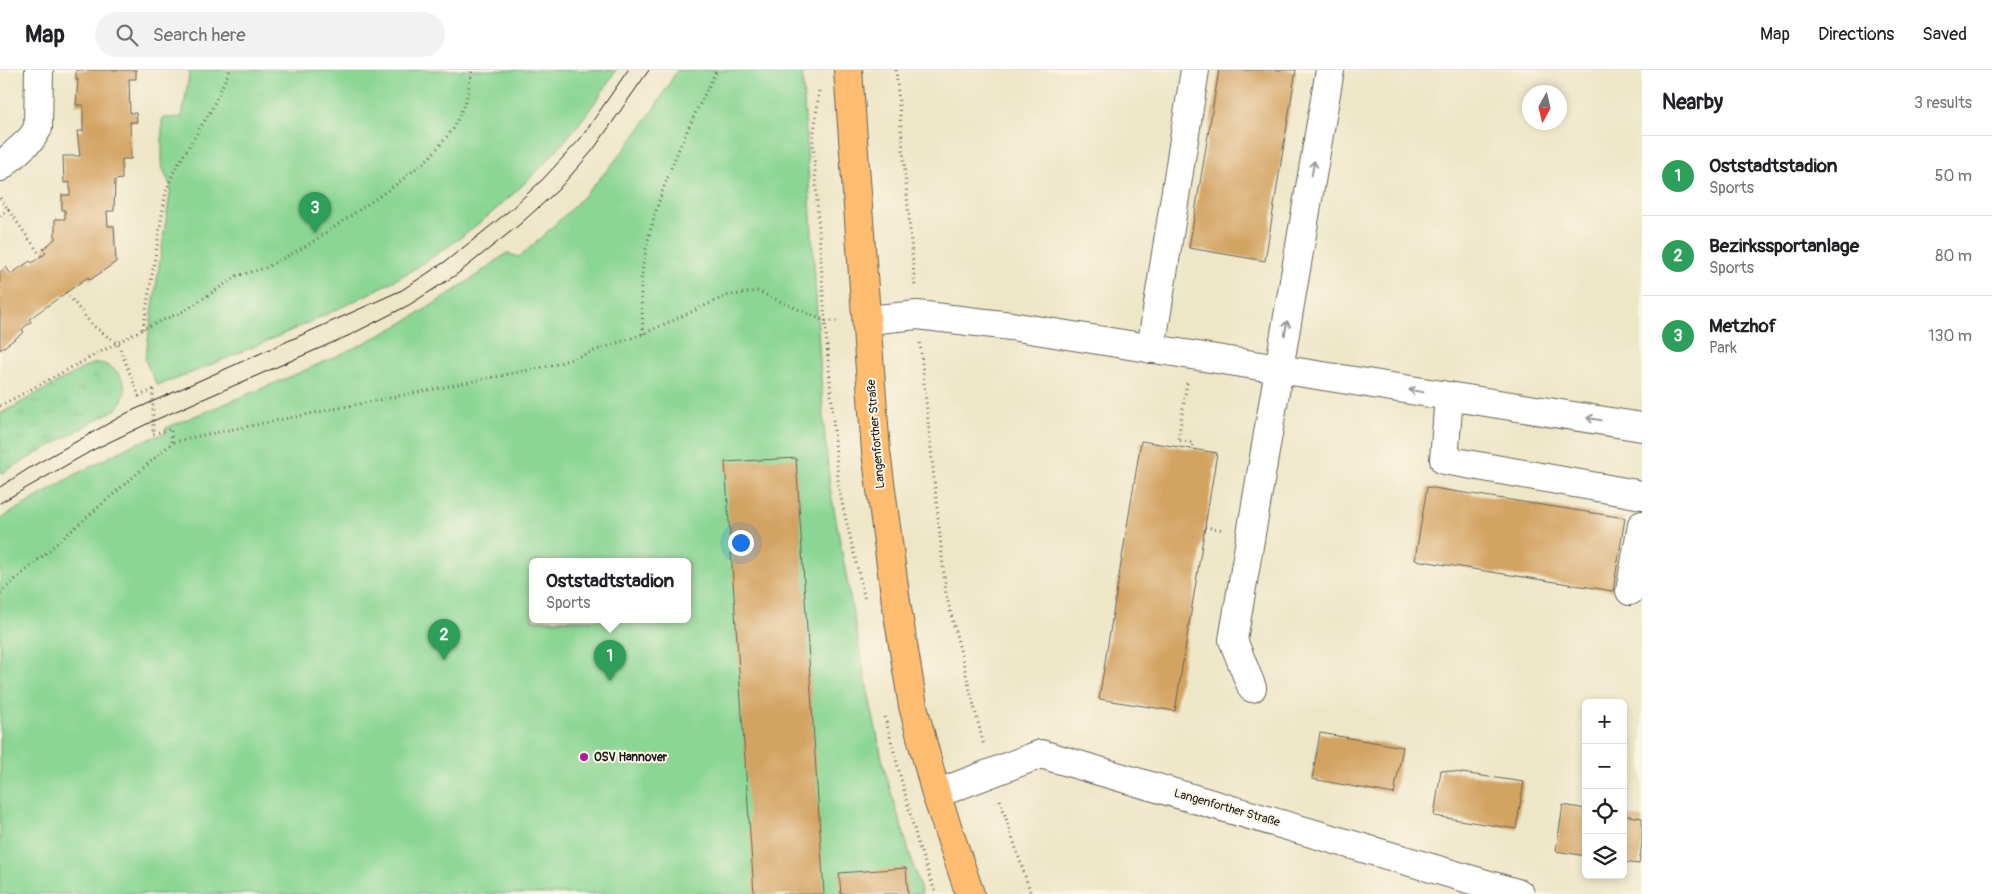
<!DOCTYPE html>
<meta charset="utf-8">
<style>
body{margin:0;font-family:Pangolin,sans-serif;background:#f2f2f2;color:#202124}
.controls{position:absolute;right:15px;bottom:15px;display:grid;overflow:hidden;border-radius:8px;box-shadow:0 2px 8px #0003}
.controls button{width:45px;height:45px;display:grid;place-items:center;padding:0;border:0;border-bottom:1px solid #e0e0e0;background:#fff;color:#202124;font:25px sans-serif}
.compass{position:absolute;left:1522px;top:15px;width:45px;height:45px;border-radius:50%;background:#fff;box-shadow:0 2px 8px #0003;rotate:188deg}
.you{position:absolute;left:740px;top:472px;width:18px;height:18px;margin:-12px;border:4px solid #fff;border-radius:50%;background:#1a73e8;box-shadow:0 0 0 8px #1a73e833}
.badge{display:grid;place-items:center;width:32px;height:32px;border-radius:50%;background:#0b8043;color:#fff;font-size:16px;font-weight:700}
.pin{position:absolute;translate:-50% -41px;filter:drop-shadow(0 1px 2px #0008)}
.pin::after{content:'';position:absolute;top:26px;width:18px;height:15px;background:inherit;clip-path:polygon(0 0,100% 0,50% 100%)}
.popup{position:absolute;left:529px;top:488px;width:162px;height:65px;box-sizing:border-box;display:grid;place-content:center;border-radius:8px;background:#fff;filter:drop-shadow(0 1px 4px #0005);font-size:16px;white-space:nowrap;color:#757577}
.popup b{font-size:19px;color:#202124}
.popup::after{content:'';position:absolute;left:50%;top:100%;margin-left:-10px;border:10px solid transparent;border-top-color:#fff}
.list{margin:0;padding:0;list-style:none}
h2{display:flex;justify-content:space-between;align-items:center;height:65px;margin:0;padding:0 20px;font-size:21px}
h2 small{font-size:16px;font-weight:400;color:#757577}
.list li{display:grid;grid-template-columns:32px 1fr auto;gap:15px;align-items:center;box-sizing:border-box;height:80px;padding:0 20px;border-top:1px solid #e0e0e0}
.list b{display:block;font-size:19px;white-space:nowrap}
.list p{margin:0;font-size:16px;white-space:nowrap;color:#757577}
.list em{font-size:16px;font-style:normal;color:#757577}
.icon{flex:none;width:28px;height:28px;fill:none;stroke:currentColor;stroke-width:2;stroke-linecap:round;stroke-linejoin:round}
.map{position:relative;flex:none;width:1642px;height:824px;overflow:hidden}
header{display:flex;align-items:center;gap:30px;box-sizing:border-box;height:70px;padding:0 25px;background:#fff;border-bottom:1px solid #e0e0e0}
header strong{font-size:24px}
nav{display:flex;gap:28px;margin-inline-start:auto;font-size:18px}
.search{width:350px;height:45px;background:#f2f2f2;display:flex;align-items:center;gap:12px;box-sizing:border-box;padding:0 18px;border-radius:28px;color:#757577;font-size:19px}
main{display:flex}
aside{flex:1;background:#fff}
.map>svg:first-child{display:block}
.grass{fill:url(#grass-tufts);stroke:#547958}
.park{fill:#8bd694;stroke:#547958;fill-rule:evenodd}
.building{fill:#d3a362}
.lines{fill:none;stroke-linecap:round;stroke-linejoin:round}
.minor-casing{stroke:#656358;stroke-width:30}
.major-casing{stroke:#656358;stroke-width:30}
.path{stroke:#656358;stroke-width:3;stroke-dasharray:1 4;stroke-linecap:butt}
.minor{stroke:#fff;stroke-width:28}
.major{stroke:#fdbc70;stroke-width:28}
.tram{stroke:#1c1c1c;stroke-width:1}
.oneway{stroke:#999}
.poi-dot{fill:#b5179e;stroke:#fcf5e5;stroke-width:2}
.labels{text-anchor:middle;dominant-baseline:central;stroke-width:4;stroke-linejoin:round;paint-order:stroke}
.street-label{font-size:12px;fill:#1c1c1c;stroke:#fcf5e5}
.poi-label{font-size:12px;font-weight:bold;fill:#1c1c1c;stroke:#fcf5e5;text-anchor:start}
</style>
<header>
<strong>Map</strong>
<div class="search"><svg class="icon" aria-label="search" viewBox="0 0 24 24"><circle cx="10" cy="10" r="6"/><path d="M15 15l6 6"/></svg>Search here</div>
<nav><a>Map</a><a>Directions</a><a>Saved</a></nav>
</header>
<main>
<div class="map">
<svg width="1642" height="824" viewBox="0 0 1642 824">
<defs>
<pattern id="grass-tufts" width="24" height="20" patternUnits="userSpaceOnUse" patternTransform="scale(1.25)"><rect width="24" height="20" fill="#8bd694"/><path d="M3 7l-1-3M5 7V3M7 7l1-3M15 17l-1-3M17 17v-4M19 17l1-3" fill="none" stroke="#77b77f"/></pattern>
</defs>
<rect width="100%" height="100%" fill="#fcf5e5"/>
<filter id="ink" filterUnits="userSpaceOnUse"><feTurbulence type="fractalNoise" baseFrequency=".02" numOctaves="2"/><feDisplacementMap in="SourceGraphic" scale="10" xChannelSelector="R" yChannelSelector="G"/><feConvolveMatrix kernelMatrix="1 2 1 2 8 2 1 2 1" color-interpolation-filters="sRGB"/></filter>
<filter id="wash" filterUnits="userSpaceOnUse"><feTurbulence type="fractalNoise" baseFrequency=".0096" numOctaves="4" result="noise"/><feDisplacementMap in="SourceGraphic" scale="20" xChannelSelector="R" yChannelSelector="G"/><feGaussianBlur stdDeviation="1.12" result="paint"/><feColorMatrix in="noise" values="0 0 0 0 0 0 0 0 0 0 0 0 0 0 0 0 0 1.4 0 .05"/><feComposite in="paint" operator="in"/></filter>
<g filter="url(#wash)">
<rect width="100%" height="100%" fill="#ede6c7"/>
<path class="grass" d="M98 293C111 294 124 305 125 319 125 325 121 332 118 338L0 404V344L89 295Z"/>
<g class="park">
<path d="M190 0H616C565 87 471 171 382 217 315 252 244 281 174 310L157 315 145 290 171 117 162 97V48L182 47Z"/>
<path d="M677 0H802L824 357 830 417 864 603 885 702 922 824H0V449L78 403 134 374 166 363V358C239 327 315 299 386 262 429 239 468 212 507 183L519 187C581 134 638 72 677 0ZM532 492H688V550H532Z"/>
</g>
<g id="blocks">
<g class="building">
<polygon points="76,0 136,0 136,9 129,9 130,43 136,43 137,52 130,52 131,89 122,89 122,109 115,110 114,141 107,141 108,156 114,156 116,192 90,210 88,207 29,249 31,252 22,259 24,262 0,280 0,202 6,197 11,204 30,191 32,193 46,183 43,179 55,169 55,149 65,149 65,140 62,140 62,125 70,125 70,112 64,113 63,86 80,86 77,61 83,61 83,35 76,35 78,9 76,10"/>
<polygon points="1219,0 1296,0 1265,191 1189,178"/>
<polygon points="1141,371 1217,383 1175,641 1099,629"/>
<polygon points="796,388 824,824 754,824 725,392"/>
<polygon points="1427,417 1625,448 1613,521 1415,490"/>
<polygon points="1320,663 1403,677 1394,724 1312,709"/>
<polygon points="1441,700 1524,712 1516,759 1434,746"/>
<polygon points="1563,735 1586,739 1586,786 1556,781"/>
<polygon points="1623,745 1642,748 1642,773 1639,794 1623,792"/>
<polygon points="906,798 908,824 841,824 839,803"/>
</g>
</g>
</g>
<g filter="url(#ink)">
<use href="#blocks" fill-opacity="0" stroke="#656358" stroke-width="1"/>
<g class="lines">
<g class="minor-casing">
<g id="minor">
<polyline points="1330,0 1279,299 1642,357"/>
<polyline points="0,97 31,69 38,58 39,0"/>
<polyline points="868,250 917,245 1011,256 1279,299 1233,570 1252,618"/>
<polyline points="1151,279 1195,0"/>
<polyline points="1449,326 1444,390 1642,425"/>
<polyline points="1630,521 1642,455"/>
<polyline points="936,724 1041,684 1520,824"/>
</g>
</g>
<g class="major-casing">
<polyline id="major" points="848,0 876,382 896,532 913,636 936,724 970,824"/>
</g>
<g class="path">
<polyline points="896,0 915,217"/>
<polyline points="819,21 813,71 825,251 839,420 865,530"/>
<polyline points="0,128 41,186"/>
<polyline points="0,146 9,139"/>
<polyline points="66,222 92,255 118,274 139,326 153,320 153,364 171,359 172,373"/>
<polyline points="143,259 166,121 174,101 211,40 230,0"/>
<path d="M643 264C643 244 639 222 642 203 652 131 684 64 717 0"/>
<polyline points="920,273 946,524 984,676"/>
<polyline points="1187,313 1178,370 1193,373 1192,379"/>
<polyline points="0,336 143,259 186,240 237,206 265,198 308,175 397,114 430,87 453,59 466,31 472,0"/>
<polyline points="1205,457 1224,460"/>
<polyline points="0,523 172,373 189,368 554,295 643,264 726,226 757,221 825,251 840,251"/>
<polyline points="885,647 918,774 936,824"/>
<polyline points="1000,730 1031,824"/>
</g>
<use href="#minor" class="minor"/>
<use href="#major" class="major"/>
<g class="tram">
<polyline points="0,417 31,397 127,343 402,220 446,191 473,170 510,140 543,109 581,68 628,0"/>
<polyline points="0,433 93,380 153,351 350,265 409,235 456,205 519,155 558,120 593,80 649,0"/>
</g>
</g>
<defs><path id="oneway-shaft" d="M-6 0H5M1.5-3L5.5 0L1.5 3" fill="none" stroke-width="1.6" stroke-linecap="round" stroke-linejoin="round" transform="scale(1.25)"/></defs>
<g class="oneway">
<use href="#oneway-shaft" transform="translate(1313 98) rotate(-80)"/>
<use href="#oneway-shaft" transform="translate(1286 258) rotate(-80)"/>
<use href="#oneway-shaft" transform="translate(1416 321) rotate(-171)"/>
<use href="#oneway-shaft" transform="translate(1594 349) rotate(-171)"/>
</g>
</g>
<circle class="poi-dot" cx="584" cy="687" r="5"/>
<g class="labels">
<g class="street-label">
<text transform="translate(876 364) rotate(-95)">Langenforther Straße</text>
<text transform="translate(1227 738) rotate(16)">Langenforther Straße</text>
</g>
<g class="poi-label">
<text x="594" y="687">OSV Hannover</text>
</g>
</g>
</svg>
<div class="controls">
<button>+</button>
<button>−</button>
<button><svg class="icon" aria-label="locate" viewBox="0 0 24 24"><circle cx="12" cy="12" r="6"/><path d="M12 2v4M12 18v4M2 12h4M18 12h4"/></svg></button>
<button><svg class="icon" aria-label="layers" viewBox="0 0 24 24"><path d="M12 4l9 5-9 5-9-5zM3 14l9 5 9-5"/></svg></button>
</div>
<svg class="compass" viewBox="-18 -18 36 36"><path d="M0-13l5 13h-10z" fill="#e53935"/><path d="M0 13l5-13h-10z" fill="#757577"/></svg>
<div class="you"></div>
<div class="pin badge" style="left:610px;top:611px;background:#2e9e5b">1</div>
<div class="popup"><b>Oststadtstadion</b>Sports</div>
<div class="pin badge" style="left:444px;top:590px;background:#2e9e5b">2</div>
<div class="pin badge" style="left:315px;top:163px;background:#2e9e5b">3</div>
</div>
<aside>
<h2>Nearby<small>3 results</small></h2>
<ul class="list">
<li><span class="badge" style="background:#2e9e5b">1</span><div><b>Oststadtstadion</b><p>Sports</p></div><em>50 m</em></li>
<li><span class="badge" style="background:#2e9e5b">2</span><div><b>Bezirkssportanlage</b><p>Sports</p></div><em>80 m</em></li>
<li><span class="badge" style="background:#2e9e5b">3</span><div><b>Metzhof</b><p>Park</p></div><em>130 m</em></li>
</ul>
</aside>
</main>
